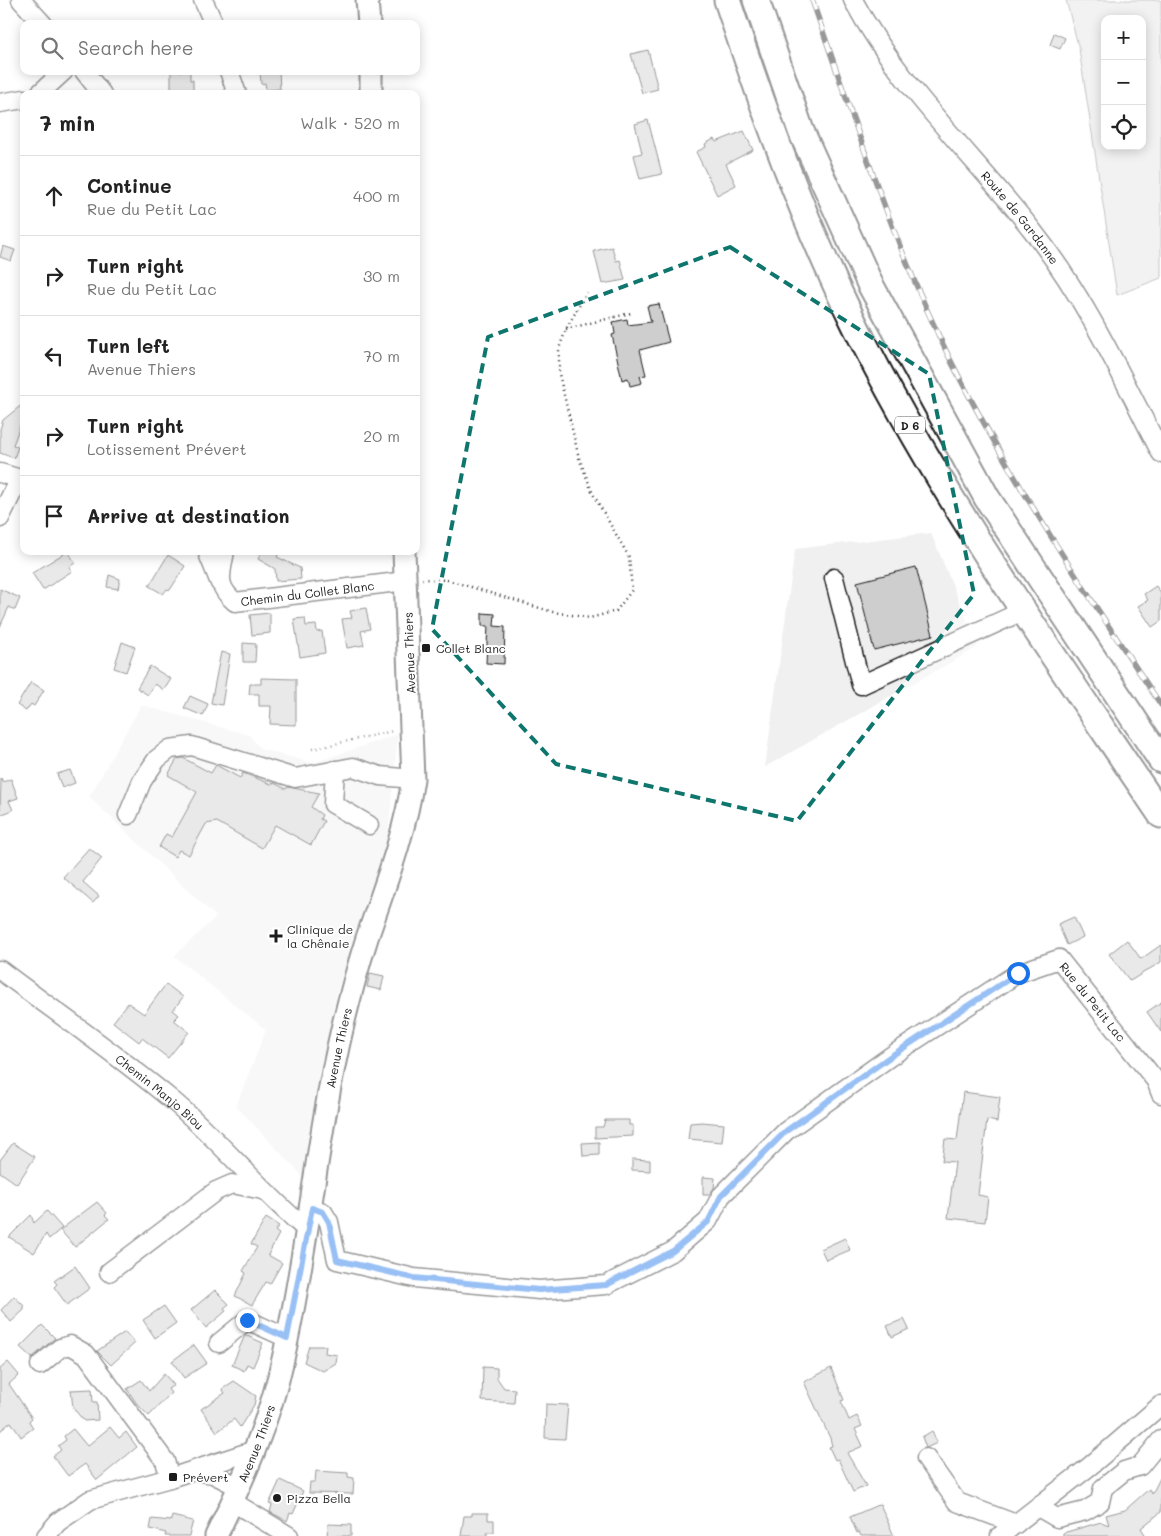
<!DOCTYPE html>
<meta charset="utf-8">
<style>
body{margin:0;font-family:Mali,sans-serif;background:#f2f2f2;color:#222}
.controls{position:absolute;right:15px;top:15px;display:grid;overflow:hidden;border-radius:10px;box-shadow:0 2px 12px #0003}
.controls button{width:45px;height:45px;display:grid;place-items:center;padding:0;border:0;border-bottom:1px solid #e0e0e0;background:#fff;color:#222;font:25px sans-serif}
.stop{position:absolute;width:15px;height:15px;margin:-11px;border:4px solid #1a73e8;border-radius:50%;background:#fff}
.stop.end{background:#1a73e8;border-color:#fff;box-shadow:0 1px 5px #0008}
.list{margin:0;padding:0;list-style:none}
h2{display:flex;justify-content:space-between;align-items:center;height:65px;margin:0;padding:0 20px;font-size:21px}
h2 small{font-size:16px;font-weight:400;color:#767676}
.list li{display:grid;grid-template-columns:32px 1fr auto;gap:15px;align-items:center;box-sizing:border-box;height:80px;padding:0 20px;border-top:1px solid #e0e0e0}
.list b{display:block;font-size:19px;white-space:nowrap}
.list p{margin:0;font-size:16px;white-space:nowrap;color:#767676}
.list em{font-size:16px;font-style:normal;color:#767676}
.icon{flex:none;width:28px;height:28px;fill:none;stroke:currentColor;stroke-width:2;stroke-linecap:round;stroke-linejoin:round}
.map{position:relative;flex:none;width:1161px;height:1536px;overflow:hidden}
.search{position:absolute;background:#fff;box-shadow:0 2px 12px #0003;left:20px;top:20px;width:400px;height:55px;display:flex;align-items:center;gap:12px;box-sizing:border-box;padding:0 18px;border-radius:10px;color:#767676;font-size:19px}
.panel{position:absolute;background:#fff;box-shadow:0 2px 12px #0003;left:20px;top:90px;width:400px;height:465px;border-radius:10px}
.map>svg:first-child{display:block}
.built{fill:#f0f0f0}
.green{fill:#e2e2e2;stroke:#7f7f7f;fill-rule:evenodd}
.building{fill:#cecece;stroke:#1c1c1c}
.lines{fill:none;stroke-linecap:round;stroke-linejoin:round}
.minor-casing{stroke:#1c1c1c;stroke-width:21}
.major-casing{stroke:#1c1c1c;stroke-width:25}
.highway-casing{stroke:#1c1c1c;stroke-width:29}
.path{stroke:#1c1c1c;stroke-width:2.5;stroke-dasharray:1 4;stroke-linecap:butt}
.minor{stroke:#fff;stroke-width:18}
.major{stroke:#fff;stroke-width:21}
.highway{stroke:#fff;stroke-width:25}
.rail-casing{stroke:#1c1c1c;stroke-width:5.5}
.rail{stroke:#fff;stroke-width:4;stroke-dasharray:11;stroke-linecap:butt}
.route{stroke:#1a73e8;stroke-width:6}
.marked{fill:none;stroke:#0f766e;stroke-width:4;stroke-dasharray:10 6;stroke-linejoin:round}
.poi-dot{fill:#1c1c1c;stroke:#fff;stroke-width:2}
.labels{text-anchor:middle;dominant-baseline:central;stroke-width:4;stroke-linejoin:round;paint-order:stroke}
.shield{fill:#fff;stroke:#606060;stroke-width:1}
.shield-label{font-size:11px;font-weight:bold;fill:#1c1c1c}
.street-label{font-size:12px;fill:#1c1c1c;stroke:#fff}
.poi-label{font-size:12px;fill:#1c1c1c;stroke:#fff;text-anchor:start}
</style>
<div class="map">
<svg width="1161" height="1536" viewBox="0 0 1161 1536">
<rect width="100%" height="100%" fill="#fff"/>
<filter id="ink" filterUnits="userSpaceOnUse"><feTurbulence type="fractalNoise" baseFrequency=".02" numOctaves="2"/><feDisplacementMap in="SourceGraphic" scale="10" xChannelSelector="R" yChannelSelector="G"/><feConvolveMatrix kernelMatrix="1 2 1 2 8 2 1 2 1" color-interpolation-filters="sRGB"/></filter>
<g filter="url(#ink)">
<g class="built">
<polygon points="931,533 978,647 765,767 795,549"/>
<polygon points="141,705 249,735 261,749 313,763 398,734 387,847 336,995 305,1179 236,1106 266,1030 174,956 216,917 89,797"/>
</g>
<path class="green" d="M1066 0H1161V278L1117 295 1079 49ZM1105 19H1142V146H1105Z"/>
<g class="building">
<polygon points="1054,33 1065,38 1060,49 1050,45"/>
<polygon points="648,50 658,89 642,93 631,54"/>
<polygon points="171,71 190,71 190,80 193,80 193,94 177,94 177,90 171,89"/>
<polygon points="260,71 279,71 280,89 266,90 265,83 261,84"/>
<polygon points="648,120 662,174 640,179 634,155 642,153 635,124"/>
<polygon points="744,131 753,150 726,164 736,185 717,195 696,152 706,147 705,144 714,139 716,142"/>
<polygon points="3,246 15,250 11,261 0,257"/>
<polygon points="612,247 616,261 620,260 625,280 602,284 594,251"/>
<polygon points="659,304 669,342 640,350 646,375 640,376 642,383 630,386 628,378 622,380 612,335 615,334 613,322 627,319 628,325 651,322 647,306"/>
<polygon points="24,403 24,415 13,445 18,447 14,458 0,453 0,429 3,420"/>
<polygon points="68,551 75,563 69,567 72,571 43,590 32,573"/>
<polygon points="262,551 280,551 277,557 300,568 301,579 276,581 275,569 258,559"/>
<polygon points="168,555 185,566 170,590 167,589 163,594 149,586"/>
<polygon points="916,567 933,635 874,650 857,582"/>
<polygon points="109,575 120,579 118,589 107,587"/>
<polygon points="1156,586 1161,594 1161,621 1152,627 1138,606 1148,600 1144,594"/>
<polygon points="0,589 20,598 15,610 9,607 0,627"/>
<polygon points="366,608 370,629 361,631 364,645 347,648 342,619 352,618 350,611"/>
<polygon points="270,613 270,633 252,635 250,615"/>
<polygon points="482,613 495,614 494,626 505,627 504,664 486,663 488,626 482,626"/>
<polygon points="305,618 306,626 316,625 317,632 322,631 325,653 300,657 294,619"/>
<polygon points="122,642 135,647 126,672 114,668"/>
<polygon points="243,643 256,644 255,662 243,662"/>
<polygon points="221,652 230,654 222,705 211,703"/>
<polygon points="150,666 171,679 164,690 155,684 148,695 137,688"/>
<polygon points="261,678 296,679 296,725 270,724 271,706 259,706 259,694 249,694 250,684 261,684"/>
<polygon points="31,682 44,690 34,706 31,704 26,711 17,705"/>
<polygon points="190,696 208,704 203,716 184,708"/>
<polygon points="183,758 211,773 216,765 240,778 243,773 271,784 274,783 286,789 288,787 319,793 311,807 322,815 320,819 324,821 311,845 275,825 262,848 217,822 206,824 189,855 179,850 175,857 159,847 166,834 172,837 197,792 168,775 177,759"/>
<polygon points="70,770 75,783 62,788 57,774"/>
<polygon points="1,778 3,782 11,779 18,798 9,801 13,810 0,815"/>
<polygon points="89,848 102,858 83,882 99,896 93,903 63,877"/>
<polygon points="1074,917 1083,937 1067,945 1058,924"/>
<polygon points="1127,940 1141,959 1161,945 1161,962 1130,981 1109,954"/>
<polygon points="370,973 384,976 381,990 367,987"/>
<polygon points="166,984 183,997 173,1010 179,1015 174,1020 189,1032 168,1058 142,1038 139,1042 113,1022 128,1003 144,1014"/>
<polygon points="1161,1002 1161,1032 1147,1012"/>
<polygon points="963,1092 1000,1097 997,1122 987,1120 978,1195 988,1197 985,1222 948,1218 955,1162 942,1161 945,1139 957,1140"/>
<polygon points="605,1120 629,1120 629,1125 633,1125 633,1136 595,1138 595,1127 603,1127"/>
<polygon points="702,1122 724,1124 722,1142 688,1139 690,1123"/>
<polygon points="599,1142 599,1155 583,1156 582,1143"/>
<polygon points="13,1143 35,1157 17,1184 0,1172 0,1160"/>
<polygon points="632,1159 650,1160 650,1171 632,1170"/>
<polygon points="703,1177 715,1178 714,1188 709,1195 703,1195"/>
<polygon points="97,1202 107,1213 105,1215 109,1219 75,1247 60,1230"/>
<polygon points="47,1211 62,1228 49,1239 46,1234 34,1253 9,1237 31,1215 34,1223"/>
<polygon points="266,1218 279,1226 275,1231 279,1234 268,1255 282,1263 270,1284 266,1282 252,1305 235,1296 246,1273 243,1271 257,1247 251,1244"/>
<polygon points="845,1238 850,1250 826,1260 821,1249"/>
<polygon points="75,1266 90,1288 67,1305 54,1287 57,1284 54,1281"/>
<polygon points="215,1290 229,1304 224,1308 226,1311 206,1328 191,1310"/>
<polygon points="14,1296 24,1306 24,1310 11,1322 1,1310"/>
<polygon points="164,1306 176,1323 155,1338 143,1320"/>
<polygon points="904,1319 909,1329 892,1337 887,1326"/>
<polygon points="42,1325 55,1338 32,1358 20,1347"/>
<polygon points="125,1332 135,1343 111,1365 97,1351"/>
<polygon points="245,1335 263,1343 253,1367 247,1364 244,1371 232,1365"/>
<polygon points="194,1345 207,1363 184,1378 172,1361"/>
<polygon points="309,1346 326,1346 325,1353 337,1355 336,1363 323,1371 304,1362"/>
<polygon points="8,1362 19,1375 9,1384 32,1418 29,1421 33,1428 21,1437 11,1422 0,1431 0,1369"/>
<polygon points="483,1367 497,1368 497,1378 504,1388 515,1389 514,1403 482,1401"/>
<polygon points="831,1368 844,1400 841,1401 849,1420 857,1416 862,1426 855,1429 863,1446 847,1453 866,1486 853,1492 838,1459 835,1460 829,1447 832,1446 830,1438 804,1382"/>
<polygon points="164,1374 174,1385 168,1389 171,1393 149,1416 137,1404 127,1389 141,1380 149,1391"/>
<polygon points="234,1381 256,1396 254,1405 240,1427 234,1419 217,1432 201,1409 225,1393 222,1389"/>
<polygon points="92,1389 93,1402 97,1402 98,1420 84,1421 73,1408 71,1390"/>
<polygon points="546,1404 568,1405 565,1439 545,1438"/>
<polygon points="110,1427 119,1438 126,1432 137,1447 97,1480 85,1464 68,1476 53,1456 61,1450 58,1446 66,1440 64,1436 73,1429 87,1446"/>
<polygon points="932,1431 937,1443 926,1448 922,1437"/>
<polygon points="316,1471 348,1473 348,1477 354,1478 353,1494 309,1493 310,1482 315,1482"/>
<polygon points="1161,1476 1161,1512 1141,1528 1146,1536 1063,1536 1063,1533 1101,1522 1109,1525 1106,1515 1125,1510 1149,1489 1152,1494"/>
<polygon points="280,1480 303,1491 293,1514 290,1513 287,1521 270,1512 272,1505 269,1504"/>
<polygon points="880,1504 894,1536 861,1536 859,1532 857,1533 850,1517"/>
<polygon points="472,1513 488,1513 488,1520 494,1520 494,1532 487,1532 487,1536 461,1536 464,1516 472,1516"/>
<polygon points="172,1516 193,1521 189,1536 165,1536 166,1533 150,1529 152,1519 171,1521"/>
<polygon points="328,1524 351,1525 351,1536 327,1536"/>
</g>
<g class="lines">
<g class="minor-casing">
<g id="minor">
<polyline points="21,0 43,24"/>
<polyline points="203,0 214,24"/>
<path id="s1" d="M853 0C899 86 972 154 1032 230 1086 298 1122 377 1161 453"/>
<polyline points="84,71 102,94"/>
<polyline points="229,71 237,94"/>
<polyline points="39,94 64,71"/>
<polyline points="0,103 24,99"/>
<polyline points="0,473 24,480"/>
<polyline points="0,518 19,479"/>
<polyline points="207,551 220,583"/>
<path id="s2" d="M225 551C221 575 215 585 235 602L406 581"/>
<polyline points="834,578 861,685 1025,610"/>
<polyline points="335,770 333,804 369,825"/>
<polyline points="128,815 142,781 157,759 170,749 192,746 295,778 353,767 380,776 413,779"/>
<path id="s3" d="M0 970C57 1013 118 1055 173 1101 221 1141 259 1190 307 1230"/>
<path id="s4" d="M312 1208 323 1212 329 1222 337 1260 414 1278 539 1290 606 1285 673 1251 708 1221 721 1196 786 1131 891 1056 1018 973 1059 959 1156 1081 1161 1094"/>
<polyline points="109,1272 216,1191 232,1184 263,1190"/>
<polyline points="219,1343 247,1320 287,1338"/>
<polyline points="40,1365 60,1348 70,1345 86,1354 165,1461 170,1478"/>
<polyline points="926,1458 957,1502 1016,1524"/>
<polyline points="194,1471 213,1474 239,1487"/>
<polyline points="233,1502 289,1536"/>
<polyline points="1038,1507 1057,1518 1085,1511 1100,1502 1103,1488 1124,1471 1140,1466 1161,1440"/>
<polyline points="46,1536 58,1522 90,1500 170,1478 255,1450"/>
<polyline points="1000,1536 1090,1466 1161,1405"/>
</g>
</g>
<g class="major-casing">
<g id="major">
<polyline points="367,0 369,24"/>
<polyline points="371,71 371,94"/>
<path id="s5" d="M216 1536C243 1480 270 1420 283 1359 308 1249 317 1135 343 1025 350 996 358 966 367 938 385 885 405 834 413 779L404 551"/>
</g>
</g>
<g class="highway-casing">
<g id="highway">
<path d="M727 0C764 111 803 220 855 325 940 497 1054 656 1161 815"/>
<polyline points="756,0 801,131 870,284 987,498 1161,760"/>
</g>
</g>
<g class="path">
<polyline points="566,329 631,313"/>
<polyline points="422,579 448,580 553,612 590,618 616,611 632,590 629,557 593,494 579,458 559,374 559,349 566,329 587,292"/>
<polyline points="312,749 393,731"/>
</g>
<use href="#minor" class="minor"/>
<use href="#major" class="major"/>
<use href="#highway" class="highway"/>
<g class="rail-casing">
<path id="rail" d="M812 0C855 122 894 247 952 363 1012 482 1087 594 1161 705"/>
</g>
<use href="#rail" class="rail"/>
</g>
</g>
<g class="lines" filter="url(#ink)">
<polyline class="route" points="247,1320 287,1338 312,1208 323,1212 329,1222 337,1260 414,1278 539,1290 606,1285 673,1251 708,1222 721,1196 786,1131 891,1056 1018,973"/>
</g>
<path d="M0 0H1161V1536H0ZM730 247 929 374 974 594 797 821 556 764 432 629 488 337Z" fill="#fff" fill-opacity=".55" fill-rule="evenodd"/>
<path class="marked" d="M730 247 929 374 974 594 797 821 556 764 432 629 488 337Z"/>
<g class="poi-dot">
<rect x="421" y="643" width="10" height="10" rx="2.5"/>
<path d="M273.5 928.5h5v5h5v5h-5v5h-5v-5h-5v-5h5z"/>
<rect x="168" y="1472" width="10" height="10" rx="2.5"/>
<circle cx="277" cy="1498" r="5"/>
</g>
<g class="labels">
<rect class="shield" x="895" y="416.5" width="30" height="17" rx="4"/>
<g class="shield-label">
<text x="910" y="425">D 6</text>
</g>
<g class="street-label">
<text stroke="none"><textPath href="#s1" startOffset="275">Route de Gardanne</textPath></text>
<text stroke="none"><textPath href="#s2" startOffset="129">Chemin du Collet Blanc</textPath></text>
<text transform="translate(409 653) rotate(-92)">Avenue Thiers</text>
<text stroke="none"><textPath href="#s4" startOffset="954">Rue du Petit Lac</textPath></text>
<text stroke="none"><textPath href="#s5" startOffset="506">Avenue Thiers</textPath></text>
<text stroke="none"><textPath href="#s3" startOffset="201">Chemin Manjo Biou</textPath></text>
<text stroke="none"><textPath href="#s5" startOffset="101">Avenue Thiers</textPath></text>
</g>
<g class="poi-label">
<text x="436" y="648">Collet Blanc</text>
<text x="287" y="929">Clinique de<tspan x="287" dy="14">la Chênaie</tspan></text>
<text x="183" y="1477">Prévert</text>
<text x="287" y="1498">Pizza Bella</text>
</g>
</g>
</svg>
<div class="controls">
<button>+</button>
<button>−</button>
<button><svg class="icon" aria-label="locate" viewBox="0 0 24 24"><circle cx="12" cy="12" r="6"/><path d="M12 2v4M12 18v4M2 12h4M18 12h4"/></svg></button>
</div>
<div class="stop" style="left:1018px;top:973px"></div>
<div class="stop end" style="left:247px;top:1320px"></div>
<div class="search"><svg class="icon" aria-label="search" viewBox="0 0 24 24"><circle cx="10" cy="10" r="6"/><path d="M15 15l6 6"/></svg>Search here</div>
<section class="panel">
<h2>7 min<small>Walk · 520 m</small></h2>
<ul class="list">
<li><svg class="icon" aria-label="ahead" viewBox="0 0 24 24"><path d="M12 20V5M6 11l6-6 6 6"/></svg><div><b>Continue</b><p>Rue du Petit Lac</p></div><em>400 m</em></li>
<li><svg class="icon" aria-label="right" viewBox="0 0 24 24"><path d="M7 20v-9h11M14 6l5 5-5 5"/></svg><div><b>Turn right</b><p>Rue du Petit Lac</p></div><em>30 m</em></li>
<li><svg class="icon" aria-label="left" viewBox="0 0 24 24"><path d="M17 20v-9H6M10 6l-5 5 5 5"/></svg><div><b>Turn left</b><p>Avenue Thiers</p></div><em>70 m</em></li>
<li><svg class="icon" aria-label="right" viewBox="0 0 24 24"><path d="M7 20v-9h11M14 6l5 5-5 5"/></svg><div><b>Turn right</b><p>Lotissement Prévert</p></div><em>20 m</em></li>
<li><svg class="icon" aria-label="arrive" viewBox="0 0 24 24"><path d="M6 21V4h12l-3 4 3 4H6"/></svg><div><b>Arrive at destination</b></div></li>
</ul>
</section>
</div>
